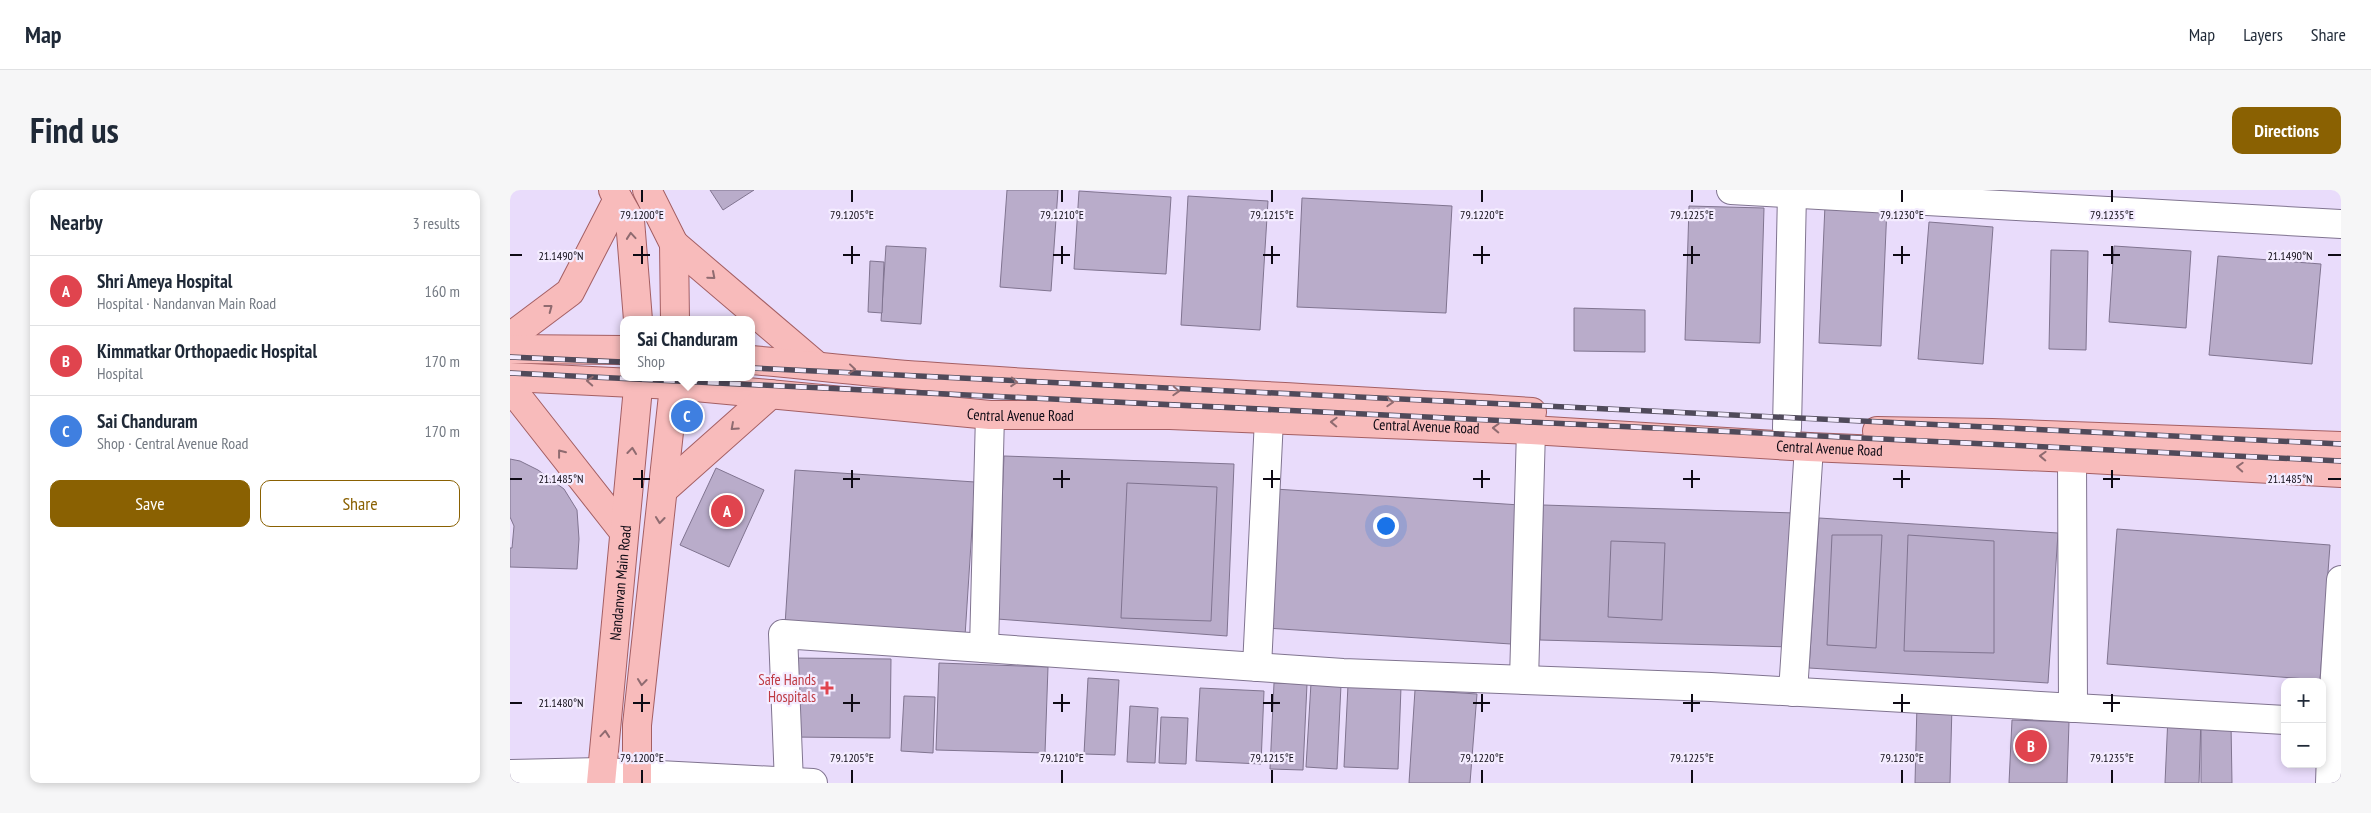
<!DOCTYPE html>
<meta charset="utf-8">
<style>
body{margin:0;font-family:"PT Sans Narrow",sans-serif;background:#f6f6f7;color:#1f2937}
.controls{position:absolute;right:15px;bottom:15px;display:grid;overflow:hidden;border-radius:10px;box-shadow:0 2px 8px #0003}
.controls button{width:45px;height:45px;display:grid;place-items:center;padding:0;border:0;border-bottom:1px solid #e0e1e3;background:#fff;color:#1f2937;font:25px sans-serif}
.you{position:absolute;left:875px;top:335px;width:18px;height:18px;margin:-12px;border:4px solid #fff;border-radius:50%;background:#1a73e8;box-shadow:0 0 0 8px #1a73e833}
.badge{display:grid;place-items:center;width:32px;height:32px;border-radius:50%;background:#8a6102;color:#fff;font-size:16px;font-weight:700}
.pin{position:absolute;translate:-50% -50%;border:2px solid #fff;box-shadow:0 1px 5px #0006}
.popup{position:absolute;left:110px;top:126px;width:135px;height:65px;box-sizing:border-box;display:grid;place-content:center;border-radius:10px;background:#fff;filter:drop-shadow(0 1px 4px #0005);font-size:16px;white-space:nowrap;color:#747a83}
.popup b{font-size:19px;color:#1f2937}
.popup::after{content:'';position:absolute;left:50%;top:100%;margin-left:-10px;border:10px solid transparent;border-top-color:#fff}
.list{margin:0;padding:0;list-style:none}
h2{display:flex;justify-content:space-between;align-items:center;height:65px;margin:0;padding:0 20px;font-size:21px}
h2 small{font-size:16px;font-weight:400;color:#747a83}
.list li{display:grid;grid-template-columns:32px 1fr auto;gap:15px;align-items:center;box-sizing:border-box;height:70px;padding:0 20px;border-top:1px solid #e0e1e3}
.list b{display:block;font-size:19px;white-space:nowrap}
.list p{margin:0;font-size:16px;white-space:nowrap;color:#747a83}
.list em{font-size:16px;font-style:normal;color:#747a83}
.actions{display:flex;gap:10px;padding:15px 20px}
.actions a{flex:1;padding:11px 0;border:1px solid #8a6102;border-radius:10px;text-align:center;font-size:18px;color:#8a6102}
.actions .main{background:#8a6102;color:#fff}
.map{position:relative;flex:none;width:1831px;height:593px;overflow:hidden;border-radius:10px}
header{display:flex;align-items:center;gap:30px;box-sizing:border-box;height:70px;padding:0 25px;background:#fff;border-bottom:1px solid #e0e1e3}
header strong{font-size:24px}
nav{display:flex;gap:28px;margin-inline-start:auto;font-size:18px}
.intro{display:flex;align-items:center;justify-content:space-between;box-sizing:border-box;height:120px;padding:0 30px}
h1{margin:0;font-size:35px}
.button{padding:12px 22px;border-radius:10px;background:#8a6102;color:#fff;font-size:18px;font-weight:700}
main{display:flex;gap:30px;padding:0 30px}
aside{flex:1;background:#fff;border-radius:10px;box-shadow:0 2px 8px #0003}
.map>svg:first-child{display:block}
.building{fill:#b9acca;stroke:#807490}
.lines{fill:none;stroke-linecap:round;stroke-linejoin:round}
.minor-casing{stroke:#807490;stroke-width:30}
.major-casing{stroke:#a45f63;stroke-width:30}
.minor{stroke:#fff;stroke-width:28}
.major{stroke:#f8bbbb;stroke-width:28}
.rail-casing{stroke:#504a5a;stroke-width:5.5}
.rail{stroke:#f4ecff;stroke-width:4;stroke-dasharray:11;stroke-linecap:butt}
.oneway{stroke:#8f6b70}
.ticks{fill:none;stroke:#0e0a14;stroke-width:2}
.health-dot{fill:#e0444e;stroke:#f4ecff;stroke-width:2}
.labels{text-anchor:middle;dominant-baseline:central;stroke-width:4.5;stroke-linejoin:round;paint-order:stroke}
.street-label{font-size:15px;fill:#0e0a14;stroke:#f4ecff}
.health-label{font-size:15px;fill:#be3a42;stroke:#f4ecff;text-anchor:end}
.ticks-label{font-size:12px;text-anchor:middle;fill:#0e0a14;stroke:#f4ecff;stroke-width:4.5;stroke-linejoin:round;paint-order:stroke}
</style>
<header>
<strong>Map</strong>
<nav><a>Map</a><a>Layers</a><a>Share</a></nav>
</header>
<div class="intro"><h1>Find us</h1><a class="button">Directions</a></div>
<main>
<aside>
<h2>Nearby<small>3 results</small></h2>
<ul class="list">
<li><span class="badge" style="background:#e0444e">A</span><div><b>Shri Ameya Hospital</b><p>Hospital · Nandanvan Main Road</p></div><em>160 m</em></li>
<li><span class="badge" style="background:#e0444e">B</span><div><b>Kimmatkar Orthopaedic Hospital</b><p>Hospital</p></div><em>170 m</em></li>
<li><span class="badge" style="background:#3f7fe0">C</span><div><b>Sai Chanduram</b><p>Shop · Central Avenue Road</p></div><em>170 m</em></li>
</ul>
<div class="actions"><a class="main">Save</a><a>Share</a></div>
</aside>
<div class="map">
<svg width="1831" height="593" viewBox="0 0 1831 593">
<rect width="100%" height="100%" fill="#e9dcfb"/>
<g class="building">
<polygon points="200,0 244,0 213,20"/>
<polygon points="497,0 548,0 541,101 490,97"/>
<polygon points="569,1 661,7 656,84 564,79"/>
<polygon points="678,6 758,11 750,140 671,135"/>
<polygon points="792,8 942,16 936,123 787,117"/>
<polygon points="1315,15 1377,17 1371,156 1309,153"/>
<polygon points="1179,16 1254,18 1250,153 1175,150"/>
<polygon points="1419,32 1483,37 1473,174 1408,169"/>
<polygon points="376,56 416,58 411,134 371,131"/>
<polygon points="1604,56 1681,61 1676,138 1599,132"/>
<polygon points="1541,60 1578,61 1576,160 1539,159"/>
<polygon points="1708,66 1811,74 1802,174 1699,165"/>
<polygon points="360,71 374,72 372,123 358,122"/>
<polygon points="1064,118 1135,120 1135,162 1064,161"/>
<polygon points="494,266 724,274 717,446 487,429"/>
<polygon points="0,269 10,271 28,280 54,299 67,320 69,349 67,379 0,377 0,358 2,358 4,336 0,327"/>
<polygon points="206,278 254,300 219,377 170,355"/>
<polygon points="285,280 465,292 455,446 275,435"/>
<polygon points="617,293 707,297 701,431 611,428"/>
<polygon points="765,299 1010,315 1001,454 756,438"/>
<polygon points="1033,315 1285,323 1281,457 1030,450"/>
<polygon points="1309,328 1548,343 1538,493 1299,478"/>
<polygon points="1607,339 1820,355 1810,490 1597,474"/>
<polygon points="1322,345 1372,345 1366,458 1317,455"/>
<polygon points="1398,345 1484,351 1484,463 1394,461"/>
<polygon points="1101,351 1155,353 1152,430 1098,427"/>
<polygon points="282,468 381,469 380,548 281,547"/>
<polygon points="429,473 538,477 535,563 426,560"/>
<polygon points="578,488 609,490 605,565 574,564"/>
<polygon points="764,493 797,494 793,580 760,579"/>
<polygon points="801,493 831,495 827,579 796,577"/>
<polygon points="838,495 891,497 888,579 834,577"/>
<polygon points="690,498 754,501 751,574 686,571"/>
<polygon points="905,500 967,504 960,593 899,593"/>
<polygon points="394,506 425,507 423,563 391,561"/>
<polygon points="1407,514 1442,515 1440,593 1405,593"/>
<polygon points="620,516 648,518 645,573 617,572"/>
<polygon points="1658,526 1691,528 1689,593 1655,593"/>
<polygon points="651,527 678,528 676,574 649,573"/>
<polygon points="1502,530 1559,532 1557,593 1499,593"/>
<polygon points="1691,533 1721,533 1722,593 1691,593"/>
</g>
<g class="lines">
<g class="minor-casing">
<g id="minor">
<polyline points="1221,0 1831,34"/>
<polyline points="1277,238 1282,3"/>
<polyline points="1562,268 1563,518"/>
<polyline points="474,458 480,225"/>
<polyline points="747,477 759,229"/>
<polyline points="1014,490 1021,240"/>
<polyline points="1283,502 1299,257"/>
<polyline points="0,584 91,582 303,593"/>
<polyline points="279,593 273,444 833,483 1201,497 1775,530"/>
<polyline points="1820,593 1822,533 1831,390"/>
</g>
</g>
<g class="major-casing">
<g id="major">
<polyline points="103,0 120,30 128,130"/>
<polyline points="137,0 164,54 165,130"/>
<polyline points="164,54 307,176"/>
<polyline points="0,147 60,102 108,9"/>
<polyline points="0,159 113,160"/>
<path d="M241 170C298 175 356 182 413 186 616 201 819 207 1022 222"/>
<path id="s1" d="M0 187 164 195 480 225H660L1021 240 1299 257 1562 268 1831 283"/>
<polyline points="0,197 114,342"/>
<polyline points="1367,241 1482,243 1831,256"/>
<polyline points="153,300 261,204"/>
<path id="s2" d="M91 593 129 187"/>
<polyline points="127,593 127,535 165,187"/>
</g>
</g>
<use href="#minor" class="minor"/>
<use href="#major" class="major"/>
<g class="rail-casing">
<g id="rail">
<polyline points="0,167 113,172"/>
<polyline points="241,178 1831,254"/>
<polyline points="0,183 1831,271"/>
</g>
</g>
<use href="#rail" class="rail"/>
</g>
<defs><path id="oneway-chevron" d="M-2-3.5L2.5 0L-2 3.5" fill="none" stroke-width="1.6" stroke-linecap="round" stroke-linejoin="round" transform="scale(1.25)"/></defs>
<g class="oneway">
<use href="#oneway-chevron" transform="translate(121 46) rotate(-95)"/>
<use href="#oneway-chevron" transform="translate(202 86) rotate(41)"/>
<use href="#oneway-chevron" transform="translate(39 118) rotate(-37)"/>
<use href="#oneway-chevron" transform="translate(342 179) rotate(6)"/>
<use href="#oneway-chevron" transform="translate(80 191) rotate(-177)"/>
<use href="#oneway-chevron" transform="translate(504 192) rotate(4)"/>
<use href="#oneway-chevron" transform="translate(666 201) rotate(3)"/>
<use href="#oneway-chevron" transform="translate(880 212) rotate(3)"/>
<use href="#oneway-chevron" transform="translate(824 232) rotate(-178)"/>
<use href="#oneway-chevron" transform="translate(224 237) rotate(138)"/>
<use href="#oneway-chevron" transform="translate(986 238) rotate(-178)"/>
<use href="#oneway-chevron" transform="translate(122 261) rotate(-84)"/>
<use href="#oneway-chevron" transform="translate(51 263) rotate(-128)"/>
<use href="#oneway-chevron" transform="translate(1533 266) rotate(-178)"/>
<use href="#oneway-chevron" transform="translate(1730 277) rotate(-177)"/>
<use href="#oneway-chevron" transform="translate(150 330) rotate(96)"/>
<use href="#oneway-chevron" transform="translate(132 492) rotate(96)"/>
<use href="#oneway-chevron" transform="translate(95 544) rotate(-85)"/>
</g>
<path class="ticks" d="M132 0V12M342 0V12M552 0V12M762 0V12M972 0V12M1182 0V12M1392 0V12M1602 0V12M132 56V74M342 56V74M552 56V74M762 56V74M972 56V74M1182 56V74M1392 56V74M1602 56V74M0 65H12M123 65H140M333 65H350M543 65H560M753 65H770M963 65H980M1173 65H1190M1383 65H1400M1593 65H1610M1818 65H1831M132 280V298M342 280V298M552 280V298M762 280V298M972 280V298M1182 280V298M1392 280V298M1602 280V298M0 289H12M123 289H140M333 289H350M543 289H560M753 289H770M963 289H980M1173 289H1190M1383 289H1400M1593 289H1610M1818 289H1831M132 504V522M342 504V522M552 504V522M762 504V522M972 504V522M1182 504V522M1392 504V522M1602 504V522M0 513H12M123 513H140M333 513H350M543 513H560M753 513H770M963 513H980M1173 513H1190M1383 513H1400M1593 513H1610M132 580V593M342 580V593M552 580V593M762 580V593M972 580V593M1182 580V593M1392 580V593M1602 580V593"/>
<path class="health-dot" d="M314.5 490.5h5v5h5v5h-5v5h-5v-5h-5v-5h5z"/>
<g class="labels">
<g class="street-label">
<text stroke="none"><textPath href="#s1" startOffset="512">Central Avenue Road</textPath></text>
<text stroke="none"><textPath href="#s1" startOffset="918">Central Avenue Road</textPath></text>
<text stroke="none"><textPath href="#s1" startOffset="1322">Central Avenue Road</textPath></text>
<text stroke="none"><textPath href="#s2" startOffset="201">Nandanvan Main Road</textPath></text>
</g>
<g class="health-label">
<text x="306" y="489">Safe Hands<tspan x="306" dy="17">Hospitals</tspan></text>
</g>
</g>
<g class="ticks-label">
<text x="132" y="29">79.1200°E</text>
<text x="342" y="29">79.1205°E</text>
<text x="552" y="29">79.1210°E</text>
<text x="762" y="29">79.1215°E</text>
<text x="972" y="29">79.1220°E</text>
<text x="1182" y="29">79.1225°E</text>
<text x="1392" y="29">79.1230°E</text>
<text x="1602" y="29">79.1235°E</text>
<text x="51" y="70">21.1490°N</text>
<text x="1780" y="70">21.1490°N</text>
<text x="51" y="293">21.1485°N</text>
<text x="1780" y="293">21.1485°N</text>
<text x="51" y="517">21.1480°N</text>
<text x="132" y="572">79.1200°E</text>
<text x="342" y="572">79.1205°E</text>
<text x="552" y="572">79.1210°E</text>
<text x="762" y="572">79.1215°E</text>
<text x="972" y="572">79.1220°E</text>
<text x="1182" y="572">79.1225°E</text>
<text x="1392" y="572">79.1230°E</text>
<text x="1602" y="572">79.1235°E</text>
</g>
</svg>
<div class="controls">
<button>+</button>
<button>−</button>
</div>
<div class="you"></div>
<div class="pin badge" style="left:217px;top:321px;background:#e0444e">A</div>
<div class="pin badge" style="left:1521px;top:556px;background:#e0444e">B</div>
<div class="pin badge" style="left:177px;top:226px;background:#3f7fe0">C</div>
<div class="popup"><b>Sai Chanduram</b>Shop</div>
</div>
</main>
